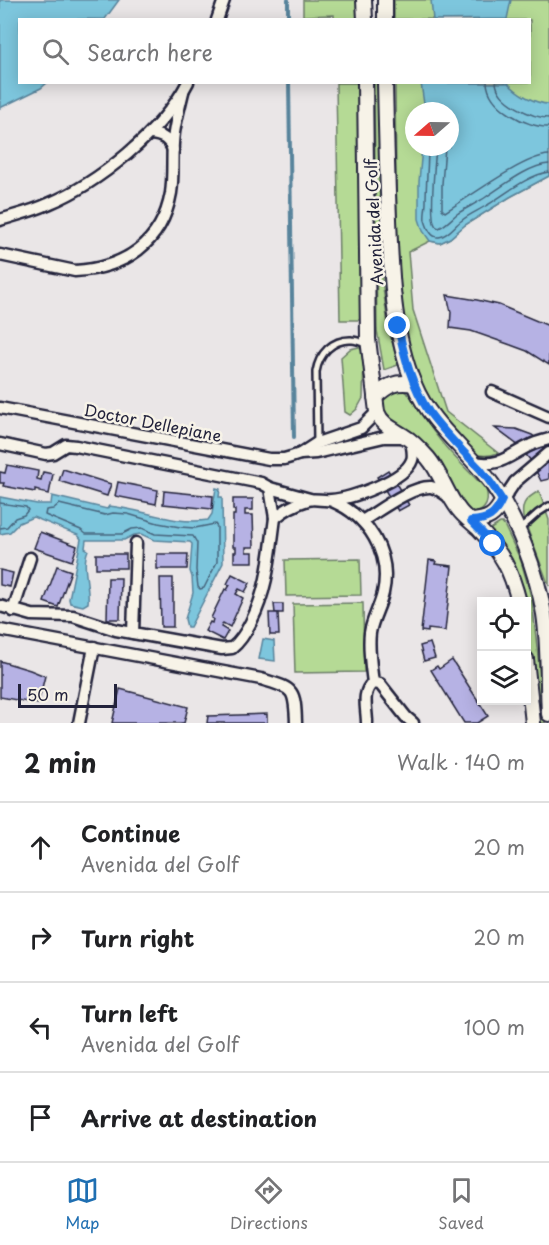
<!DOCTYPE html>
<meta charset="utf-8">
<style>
body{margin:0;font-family:"Playpen Sans",sans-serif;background:#f6f6f6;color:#202124}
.controls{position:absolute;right:18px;bottom:18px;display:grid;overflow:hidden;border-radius:0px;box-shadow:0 3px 15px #0003}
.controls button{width:54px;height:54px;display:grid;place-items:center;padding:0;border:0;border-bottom:2px solid #e0e0e0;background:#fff;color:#202124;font:30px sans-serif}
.compass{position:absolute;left:405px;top:102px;width:54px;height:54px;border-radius:50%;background:#fff;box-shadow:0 3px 15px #0003;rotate:250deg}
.scale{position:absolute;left:18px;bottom:15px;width:99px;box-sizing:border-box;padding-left:6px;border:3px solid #22223b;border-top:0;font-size:16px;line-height:21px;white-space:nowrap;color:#22223b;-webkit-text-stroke:4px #f7f3e8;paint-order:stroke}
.stop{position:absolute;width:18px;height:18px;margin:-14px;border:4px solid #1a73e8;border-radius:50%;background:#fff}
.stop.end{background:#1a73e8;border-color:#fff;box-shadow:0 2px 6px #0008}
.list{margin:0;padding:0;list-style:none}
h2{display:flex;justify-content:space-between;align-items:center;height:78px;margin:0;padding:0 24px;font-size:26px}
h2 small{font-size:20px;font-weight:400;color:#757577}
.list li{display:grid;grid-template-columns:39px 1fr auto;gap:18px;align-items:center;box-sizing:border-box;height:90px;padding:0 24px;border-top:2px solid #e0e0e0}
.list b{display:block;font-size:22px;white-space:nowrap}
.list p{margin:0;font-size:20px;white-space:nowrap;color:#757577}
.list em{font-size:20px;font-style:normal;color:#757577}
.icon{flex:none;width:33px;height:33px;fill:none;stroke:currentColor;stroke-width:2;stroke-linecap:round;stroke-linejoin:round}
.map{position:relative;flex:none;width:549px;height:723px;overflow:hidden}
.search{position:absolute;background:#fff;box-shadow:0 3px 15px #0003;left:18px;right:18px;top:18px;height:66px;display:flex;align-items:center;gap:15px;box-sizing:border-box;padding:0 21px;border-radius:0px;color:#757577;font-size:22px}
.sheet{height:438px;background:#fff}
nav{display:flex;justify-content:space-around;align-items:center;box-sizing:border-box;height:84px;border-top:2px solid #e0e0e0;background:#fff;font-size:16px;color:#757577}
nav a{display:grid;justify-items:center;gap:3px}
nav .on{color:#1f6fb2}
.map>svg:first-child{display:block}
.green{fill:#b5da95;stroke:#6c7e68;stroke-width:1.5;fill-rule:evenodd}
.water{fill:#7dc6dd;stroke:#59849c;stroke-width:1.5}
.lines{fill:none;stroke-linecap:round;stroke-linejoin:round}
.shore{stroke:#46647c;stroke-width:1.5}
.stream{stroke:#59849c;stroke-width:4}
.building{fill:#b6b2e4;stroke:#22223b;stroke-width:1.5}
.service-casing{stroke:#22223b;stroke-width:10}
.minor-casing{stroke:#22223b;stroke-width:15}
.tertiary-casing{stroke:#22223b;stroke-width:18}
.service{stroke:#f7f3e8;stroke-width:5}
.minor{stroke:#f7f3e8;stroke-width:10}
.tertiary{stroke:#f7f3e8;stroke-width:14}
.route{stroke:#1a73e8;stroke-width:8}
.labels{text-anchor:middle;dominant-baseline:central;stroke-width:5;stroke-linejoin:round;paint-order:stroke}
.street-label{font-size:16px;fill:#22223b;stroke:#f7f3e8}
</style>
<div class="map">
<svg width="549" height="723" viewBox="0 0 549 723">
<rect width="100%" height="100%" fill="#eae6e7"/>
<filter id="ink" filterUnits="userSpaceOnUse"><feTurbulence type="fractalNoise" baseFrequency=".0167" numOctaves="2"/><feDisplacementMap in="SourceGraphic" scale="12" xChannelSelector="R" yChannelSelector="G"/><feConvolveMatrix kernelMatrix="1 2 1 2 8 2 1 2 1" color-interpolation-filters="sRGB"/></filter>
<g filter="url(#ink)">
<g class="green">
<polygon points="303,0 359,0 359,19 334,19 334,15 303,16"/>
<path d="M394 0H549V176L510 197 465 225 450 238 440 243 430 241 408 252 413 310 446 412 498 453C475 461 468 450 454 432 436 411 424 392 415 366 405 339 403 308 400 280 395 214 396 148 395 83L530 82V20L394 19ZM414 111H450V147H414Z"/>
<polygon points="336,83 359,83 360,320 340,320"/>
<polygon points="374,83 380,83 382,280 388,325 398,365 384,370 377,330"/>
<polygon points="359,347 364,353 363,398 357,409 350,415 345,412 341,357 350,349"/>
<path d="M400 389C413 394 417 406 424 417 440 445 464 466 486 489 491 506 482 516 464 512L384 414 381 399 385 393Z"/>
<path d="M539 491 549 520V586L523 517C521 502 527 498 539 491Z"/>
<polygon points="500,523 502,523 505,527 521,561 532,600 545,723 538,723 527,631 526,602 522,601 489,530"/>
<polygon points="360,559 361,595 286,596 285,560"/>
<polygon points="363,603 364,672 295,673 293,604"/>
</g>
<g class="water">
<polygon points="0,0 119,0 105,19 20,20 20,82 47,83 41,88 0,108"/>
<polygon points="431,0 511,0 507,19 433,20"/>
<path d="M421 83H508C517 93 535 104 549 104V176L510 197 465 225 450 238 440 243 430 241 423 231 419 219V182L422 147H450V111H422L424 104Z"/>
<path d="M216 488 220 489 219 497H222L223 563 190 627H187L185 619 193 593 192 577 190 571 192 544 190 542 154 540 141 534 134 535 124 540H86L85 548 88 550C81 566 90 586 88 603L83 606 70 603 69 599 81 539 78 535 33 517 19 523 10 532 0 534V497L37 504H51L52 496 107 509 109 506C143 509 172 525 208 520L212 514Z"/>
<polygon points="263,639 274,641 275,661 259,659"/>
</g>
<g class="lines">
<g class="shore">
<path d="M487 82C488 107 527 128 549 127"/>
<path d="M496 82C497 101 532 118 549 118"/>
<path d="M428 147C428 165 426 184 426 202 426 208 424 215 425 220 427 227 431 238 439 237 448 236 455 225 461 221 469 214 480 210 489 204 505 194 530 174 549 172"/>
<path d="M436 147C435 161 429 216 435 225 436 227 437 227 439 228 446 225 451 219 457 214 466 208 477 203 486 197 503 186 529 165 549 164"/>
<path d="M445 147 442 184V209L445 212C468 198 524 156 549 155"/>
<polyline points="0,503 26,507 28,510 24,515 15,518 7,527 0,528"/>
<polygon points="59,504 105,515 113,513 128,514 158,523 180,527 195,528 215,524 217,527 217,562 204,588 200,589 198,587 196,570 197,543 193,536 155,534 142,528 132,529 122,534 86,534 81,530 45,515 46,510 53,509"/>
</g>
<g class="stream">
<polyline points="288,0 288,20"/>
<polyline points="289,82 294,437"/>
</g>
</g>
<g class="building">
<polygon points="447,295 477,300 499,305 549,326 549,365 527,351 508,344 471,331 450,328 451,312"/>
<polygon points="495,428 516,429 532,435 545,445 549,449 549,479 541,481 531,461 519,446"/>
<polygon points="7,465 38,471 37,479 41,480 43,472 53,474 49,494 39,492 39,490 35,489 35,492 3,486 4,483 0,483 0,472 5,473"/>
<polygon points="63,469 111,484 107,496 59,481"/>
<polygon points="388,470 409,505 398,511 377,477"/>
<polygon points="118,482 158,490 156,504 115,496"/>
<polygon points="164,491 213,496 212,509 163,504"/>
<polygon points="233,499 253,499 253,510 245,510 245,515 253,515 254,547 246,547 246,552 253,552 253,562 234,562 234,552 236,552 236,547 233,547 233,515 235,515 235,510 233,510"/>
<polygon points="40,532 77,546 72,561 34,548"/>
<rect x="96" y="554" width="30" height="14"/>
<polygon points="157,554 188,554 187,569 157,569"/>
<polygon points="429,560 436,561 435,564 452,566 445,631 428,629 428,632 421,631"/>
<polygon points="57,566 71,571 58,607 44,602"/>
<polygon points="0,570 13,573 10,587 0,585"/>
<polygon points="232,574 250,583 245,592 239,589 236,594 243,598 230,627 223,623 221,627 228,631 223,640 205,631 210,622 212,623 213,619 211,618 225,589 227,590 230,585 227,584"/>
<polygon points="108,578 121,578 120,619 107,619"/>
<polygon points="160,578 173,578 173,627 161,627"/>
<polygon points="274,604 283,604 283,613 275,613"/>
<polygon points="269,613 278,613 279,635 270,635"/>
<polygon points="430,643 435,658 424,661 420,646"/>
<polygon points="452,660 488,716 477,723 464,723 431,670 437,666 439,669"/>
<polygon points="0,661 30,670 45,676 38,704 0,697"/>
<polygon points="120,689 188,707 184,723 112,723"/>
<polygon points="267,714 267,723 207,723 208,716"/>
</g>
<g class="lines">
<g class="service-casing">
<g id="service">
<path d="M317 443 316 372C319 354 332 339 352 340 356 340 361 342 366 344"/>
<polyline points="519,530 538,513 549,506"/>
</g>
</g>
<g class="minor-casing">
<g id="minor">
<polyline points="217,20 224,0"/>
<path d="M151 134C162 135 169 139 173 150"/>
<path d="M0 220C16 215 33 211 48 204 99 183 162 132 188 82"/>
<path d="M0 255 75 271C124 268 162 244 171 193 174 173 171 153 174 133 176 119 180 105 183 92"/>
<polyline points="492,392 549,417"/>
<polyline points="0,408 269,459 284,459 291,457 300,454 317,443 361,428 377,412"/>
<polyline points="0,444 46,454 53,453 66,445 76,446 261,483 270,488 275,518"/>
<polyline points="300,454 316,453 384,437 405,437"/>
<path d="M473 462C502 467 507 456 531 445 537 442 543 441 549 439"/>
<polyline points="270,488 310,499"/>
<polyline points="503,500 515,482 549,453"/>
<path d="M332 501C368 516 392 553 383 593 380 607 372 619 370 633 368 649 371 666 373 683"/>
<path d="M362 521C379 511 411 486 431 487 438 488 446 495 452 499"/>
<path d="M0 606 32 615 73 616 116 630 222 649 232 648C241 641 246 632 251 622 268 589 270 554 275 518 285 509 295 504 308 500 315 498 323 501 331 500 351 499 405 480 412 460 414 455 412 447 411 441"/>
<polyline points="13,611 30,558"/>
<path d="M0 630 261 679C293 689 295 687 296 723"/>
<polyline points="133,633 136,543"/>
<polyline points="373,683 380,684 406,717 413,723"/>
<polyline points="79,723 94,647"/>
<path d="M367 723C367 709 361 692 373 683"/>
</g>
</g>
<g class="tertiary-casing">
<g id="tertiary">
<polyline points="364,0 365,20"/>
<polyline points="385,0 385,20"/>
<path d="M365 82 368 339 377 412C382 425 393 429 404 436 413 441 421 450 428 458 441 473 446 494 459 510 464 517 473 523 479 529 502 553 511 570 519 602"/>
<path d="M385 82C386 128 387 173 389 219 391 272 393 335 414 384 431 426 467 449 492 484 517 519 537 572 544 614 549 647 547 681 549 714"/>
<path d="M375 397C388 385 395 381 414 384"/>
<path d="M471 521C488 520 495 516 503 500"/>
<polyline points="526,659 533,723"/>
</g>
</g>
<use href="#service" class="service"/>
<use href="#minor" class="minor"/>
<use href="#tertiary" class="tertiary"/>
</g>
</g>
<g class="lines" filter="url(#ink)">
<path class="route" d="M398 326C404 356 412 386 429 412 444 433 463 451 481 470 489 480 496 490 502 500 495 516 488 520 471 521L493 544"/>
</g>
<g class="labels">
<g class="street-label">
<text transform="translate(373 222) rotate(-93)">Avenida del Golf</text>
<text transform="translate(153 422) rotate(11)">Doctor Dellepiane</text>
</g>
</g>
</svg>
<div class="controls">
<button><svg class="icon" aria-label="locate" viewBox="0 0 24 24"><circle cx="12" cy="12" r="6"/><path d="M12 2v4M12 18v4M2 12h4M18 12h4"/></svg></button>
<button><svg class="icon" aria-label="layers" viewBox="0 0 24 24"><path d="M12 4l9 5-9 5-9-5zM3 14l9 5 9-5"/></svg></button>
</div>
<svg class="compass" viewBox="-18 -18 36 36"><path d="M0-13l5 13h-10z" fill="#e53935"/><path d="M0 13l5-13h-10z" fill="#757577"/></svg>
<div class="scale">50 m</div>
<div class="stop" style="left:493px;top:544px"></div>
<div class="stop end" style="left:398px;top:326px"></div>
<div class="search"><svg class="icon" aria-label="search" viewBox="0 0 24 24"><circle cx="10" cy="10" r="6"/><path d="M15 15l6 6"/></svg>Search here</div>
</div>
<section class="sheet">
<h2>2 min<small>Walk · 140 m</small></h2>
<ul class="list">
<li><svg class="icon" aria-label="ahead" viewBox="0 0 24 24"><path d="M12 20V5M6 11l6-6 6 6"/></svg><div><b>Continue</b><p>Avenida del Golf</p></div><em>20 m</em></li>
<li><svg class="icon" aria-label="right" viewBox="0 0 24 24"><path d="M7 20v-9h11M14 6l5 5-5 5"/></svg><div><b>Turn right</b></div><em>20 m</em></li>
<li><svg class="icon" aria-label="left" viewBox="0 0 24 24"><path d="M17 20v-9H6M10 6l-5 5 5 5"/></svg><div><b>Turn left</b><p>Avenida del Golf</p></div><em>100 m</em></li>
<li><svg class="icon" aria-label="arrive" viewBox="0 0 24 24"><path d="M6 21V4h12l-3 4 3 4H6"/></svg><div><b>Arrive at destination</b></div></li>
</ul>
</section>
<nav>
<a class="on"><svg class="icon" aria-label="map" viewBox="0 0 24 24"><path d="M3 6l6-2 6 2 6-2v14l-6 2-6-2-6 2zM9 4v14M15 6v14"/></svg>Map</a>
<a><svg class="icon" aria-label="directions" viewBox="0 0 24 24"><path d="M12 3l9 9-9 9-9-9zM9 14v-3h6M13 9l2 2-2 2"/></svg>Directions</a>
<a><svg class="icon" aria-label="saved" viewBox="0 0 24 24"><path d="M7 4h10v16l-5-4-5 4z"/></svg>Saved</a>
</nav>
